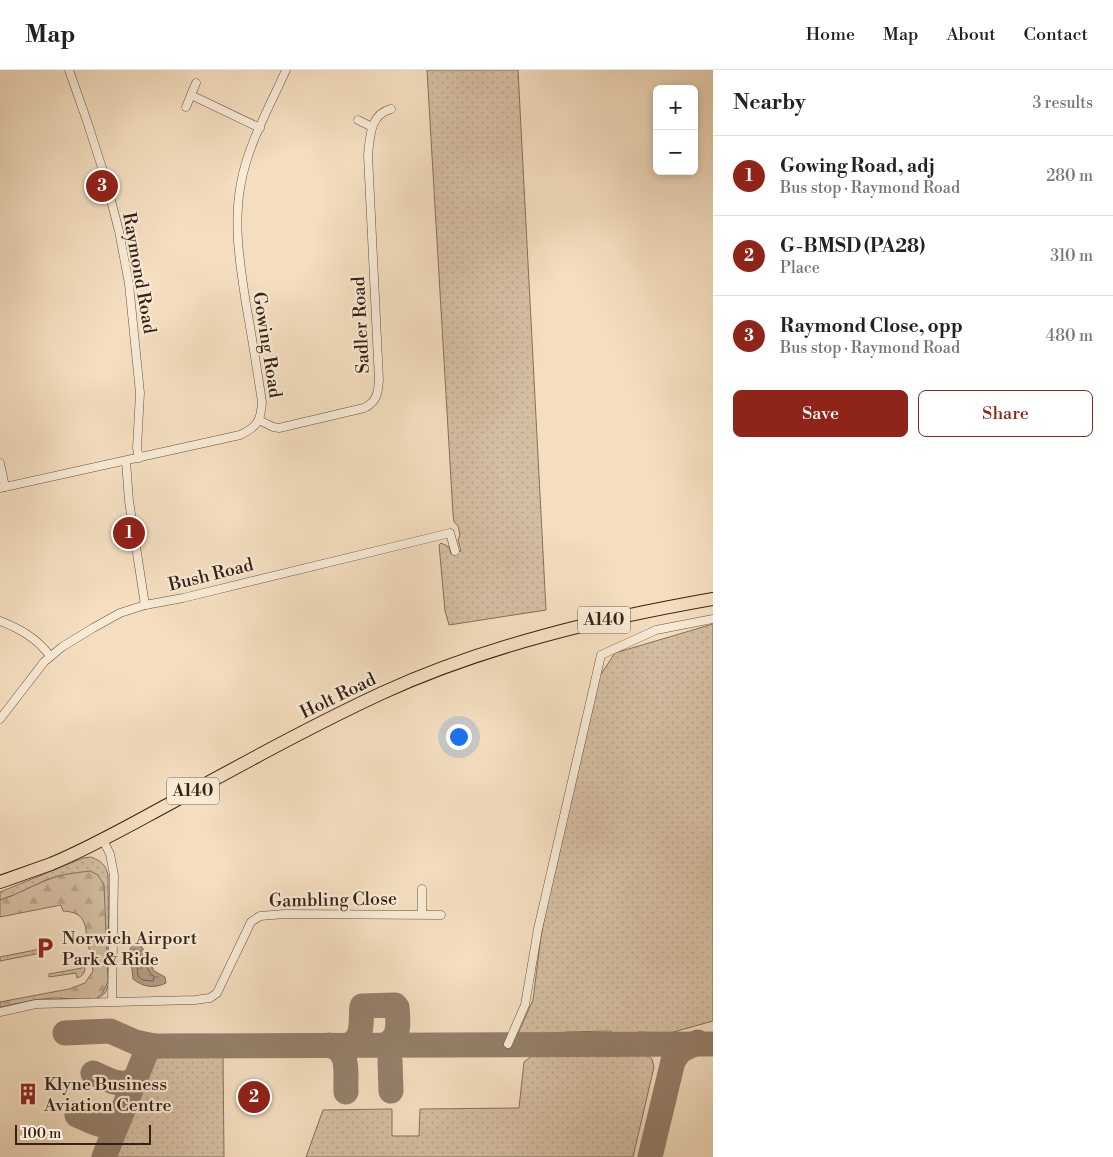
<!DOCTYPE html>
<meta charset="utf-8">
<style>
body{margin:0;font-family:"Libre Bodoni",serif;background:#f2f2f2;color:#222}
.controls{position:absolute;right:15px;top:15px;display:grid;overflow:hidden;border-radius:8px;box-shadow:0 2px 8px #0003}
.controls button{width:45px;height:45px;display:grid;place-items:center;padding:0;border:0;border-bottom:1px solid #e0e0e0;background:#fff;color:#222;font:25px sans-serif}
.scale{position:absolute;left:15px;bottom:12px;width:136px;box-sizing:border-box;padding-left:5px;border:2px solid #362117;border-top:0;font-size:14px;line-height:18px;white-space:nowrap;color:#362117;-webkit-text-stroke:4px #f8ead5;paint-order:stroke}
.you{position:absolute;left:458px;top:666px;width:18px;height:18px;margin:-12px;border:4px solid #fff;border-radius:50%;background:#1a73e8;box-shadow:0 0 0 8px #1a73e833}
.badge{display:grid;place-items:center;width:32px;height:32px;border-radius:50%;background:#8f2418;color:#fff;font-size:16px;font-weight:700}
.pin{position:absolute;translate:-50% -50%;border:2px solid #fff;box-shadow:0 1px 5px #0006}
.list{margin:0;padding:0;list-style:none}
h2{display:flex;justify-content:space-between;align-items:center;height:65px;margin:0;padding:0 20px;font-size:21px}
h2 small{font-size:16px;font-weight:400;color:#767676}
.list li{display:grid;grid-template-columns:32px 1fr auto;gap:15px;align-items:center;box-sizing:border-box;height:80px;padding:0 20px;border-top:1px solid #e0e0e0}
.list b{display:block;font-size:19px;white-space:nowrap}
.list p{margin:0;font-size:16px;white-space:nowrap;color:#767676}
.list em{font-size:16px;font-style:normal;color:#767676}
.actions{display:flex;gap:10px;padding:15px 20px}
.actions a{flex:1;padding:11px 0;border:1px solid #8f2418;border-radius:8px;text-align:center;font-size:18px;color:#8f2418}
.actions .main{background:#8f2418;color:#fff}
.map{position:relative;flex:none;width:713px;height:1087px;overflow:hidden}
header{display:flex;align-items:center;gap:30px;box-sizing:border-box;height:70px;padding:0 25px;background:#fff;border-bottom:1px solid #e0e0e0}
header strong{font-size:24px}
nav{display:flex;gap:28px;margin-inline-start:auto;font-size:18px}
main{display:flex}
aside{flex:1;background:#fff}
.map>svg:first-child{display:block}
.green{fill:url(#green-dots);stroke:#85705c}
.forest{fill:url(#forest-firs);stroke:#85705c}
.water{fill:url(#water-ripples);stroke:#816c5a}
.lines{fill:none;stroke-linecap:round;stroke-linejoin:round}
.shore{stroke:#74604e;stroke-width:1}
.taxiway{stroke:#95806b;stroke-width:25}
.minor-casing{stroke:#665041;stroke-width:9}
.trunk-casing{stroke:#362117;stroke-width:14}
.minor{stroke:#f8ead5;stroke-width:8}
.trunk{stroke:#f4debf;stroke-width:12}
.labels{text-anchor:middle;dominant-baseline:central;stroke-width:4.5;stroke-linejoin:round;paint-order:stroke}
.shield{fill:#f8ead5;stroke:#705d50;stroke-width:1}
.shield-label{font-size:16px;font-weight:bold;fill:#362117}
.street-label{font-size:18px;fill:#362117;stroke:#f8ead5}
.poi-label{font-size:18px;fill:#362117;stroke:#f8ead5;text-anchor:start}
</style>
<header>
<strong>Map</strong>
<nav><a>Home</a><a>Map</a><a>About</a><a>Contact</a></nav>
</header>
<main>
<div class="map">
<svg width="713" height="1087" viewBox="0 0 713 1087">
<defs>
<pattern id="green-dots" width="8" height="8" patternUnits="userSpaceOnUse" patternTransform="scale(1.25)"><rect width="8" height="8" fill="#d4bea2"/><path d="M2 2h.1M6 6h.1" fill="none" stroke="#b7a38b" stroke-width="1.8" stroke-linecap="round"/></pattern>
<pattern id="forest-firs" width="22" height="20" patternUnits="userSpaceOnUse" patternTransform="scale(1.25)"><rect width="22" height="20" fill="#d4bea2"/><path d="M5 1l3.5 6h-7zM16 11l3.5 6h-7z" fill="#b7a38b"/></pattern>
<pattern id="water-ripples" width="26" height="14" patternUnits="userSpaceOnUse" patternTransform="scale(1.25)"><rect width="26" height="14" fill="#b39e86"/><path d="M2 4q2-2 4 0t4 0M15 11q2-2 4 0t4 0" fill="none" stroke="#92806d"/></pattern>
</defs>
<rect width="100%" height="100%" fill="#f4debf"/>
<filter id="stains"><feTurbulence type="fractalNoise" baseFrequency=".004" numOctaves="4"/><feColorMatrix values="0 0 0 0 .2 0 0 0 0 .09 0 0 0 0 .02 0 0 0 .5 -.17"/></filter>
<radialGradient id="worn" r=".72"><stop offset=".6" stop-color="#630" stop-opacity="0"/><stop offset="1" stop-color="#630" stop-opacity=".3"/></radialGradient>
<g class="green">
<polygon points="427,0 518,0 546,540 449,555 445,541 439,475 441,473 449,477 451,484 461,481 458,470 460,465 458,456 454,452 453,444"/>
<polygon points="713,554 713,951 670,963 640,962 617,965 610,961 565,962 560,966 517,966 533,930 541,866 550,818 599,607 615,583"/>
<path d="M91 787C101 791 106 795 108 805L109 911C108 921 104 927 94 929L104 815 61 805 46 810 17 824 0 830V822L83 788Z"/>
<polygon points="40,879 41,883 0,891 0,887"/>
<path d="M81 891H83C86 899 86 905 77 908L76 903 49 907V904L82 898Z"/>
<polygon points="646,984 652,989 654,997 633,1087 306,1087 323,1040 392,1039 392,1066 419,1066 420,1039 519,1038 524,992 533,985"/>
<polygon points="159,985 223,986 224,1087 109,1087 147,994 153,987"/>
</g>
<path class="forest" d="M90 801 98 805 104 815 108 911C105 918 102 927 94 929 86 931 64 928 54 928 36 929 18 933 0 937V932L69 919 85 913 93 901 85 855C81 844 75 842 63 841L61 835 0 847V830C17 825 31 816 47 810 61 804 75 803 90 801Z"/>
<path class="water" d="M134 873 142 877 154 901 165 907 166 913C154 919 143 917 133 909L130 879Z"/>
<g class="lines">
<polygon class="shore" points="138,884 141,885 150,903 154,907 153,911 143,910 138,906 136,886"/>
<g class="taxiway">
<polyline points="65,963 110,961 135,972 154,976"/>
<path d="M329 975C351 981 345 1003 346 1022"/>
<path d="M349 975C365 967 360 951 362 936L395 935 397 937C398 952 401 968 385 975"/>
<polyline points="390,991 391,1021"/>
<path d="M93 1003C107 1009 120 1018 135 1010"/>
<path d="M77 1045C91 1051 105 1061 118 1051"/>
<polyline points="104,1087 145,985 148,980 154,976 713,974"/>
<polyline points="650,1087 673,991 680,981 698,972"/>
</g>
<g class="minor-casing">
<g id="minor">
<polyline points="69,0 87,51 104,104 119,161 129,214 140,323 137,378 139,388"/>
<polyline points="196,13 191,25 260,58"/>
<polyline points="186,37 191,25"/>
<polyline points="358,50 372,57"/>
<path d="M259 350 273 357 279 358 364 338C377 332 378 323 379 310L368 85C370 67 370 44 391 39"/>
<polyline points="126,391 129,431 145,535"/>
<polyline points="0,393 5,417"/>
<path d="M0 418 240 365C257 357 261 351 262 332 257 299 252 267 246 234 240 194 233 154 241 113 248 74 270 36 286 0"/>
<path d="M0 551C20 559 37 568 50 586"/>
<polyline points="0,649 44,592 62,577 93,558 120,543 145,535 183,528 450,463 455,481"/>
<polyline points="103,770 110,784 114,805 112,931"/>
<polyline points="422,844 422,819"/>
<polyline points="0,942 36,934 195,930 210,928 217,923 251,852 260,846 285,844 441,845"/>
<polyline points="508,974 525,935 538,859 601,585 656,560 713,549"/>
</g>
</g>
<g class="trunk-casing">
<path id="trunk" d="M0 812C17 806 34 800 51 794 92 777 130 755 169 734 239 696 309 657 382 623 487 575 600 549 713 529"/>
</g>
<use href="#minor" class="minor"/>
<use href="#trunk" class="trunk"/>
</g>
<defs>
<g id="parking-bare" transform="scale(1.725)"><path d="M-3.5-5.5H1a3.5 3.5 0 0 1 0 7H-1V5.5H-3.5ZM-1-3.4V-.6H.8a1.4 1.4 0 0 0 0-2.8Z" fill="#8f2418" stroke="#f8ead5" stroke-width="2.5" paint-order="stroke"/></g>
<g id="building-bare" transform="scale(1.725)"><path d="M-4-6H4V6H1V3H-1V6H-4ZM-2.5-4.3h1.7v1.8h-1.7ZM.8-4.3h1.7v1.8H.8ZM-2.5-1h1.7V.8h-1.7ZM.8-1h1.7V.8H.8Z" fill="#8f2418" stroke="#f8ead5" stroke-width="2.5" paint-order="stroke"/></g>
</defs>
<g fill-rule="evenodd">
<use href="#parking-bare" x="45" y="878"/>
<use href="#building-bare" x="28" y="1024"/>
</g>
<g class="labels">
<g class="shield">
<rect x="578" y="536.5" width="52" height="27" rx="4"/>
<rect x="167" y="707.5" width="52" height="27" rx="4"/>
</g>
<g class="shield-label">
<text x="604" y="550">A140</text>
<text x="193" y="721">A140</text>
</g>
<g class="street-label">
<text transform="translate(139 203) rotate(80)">Raymond Road</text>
<text transform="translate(361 255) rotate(-93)">Sadler Road</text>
<text transform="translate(267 275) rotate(81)">Gowing Road</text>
<text transform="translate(211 505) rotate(-14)">Bush Road</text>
<text transform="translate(338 626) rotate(-26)">Holt Road</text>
<text transform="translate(333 830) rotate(-1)">Gambling Close</text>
</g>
<g class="poi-label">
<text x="62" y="868">Norwich Airport<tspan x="62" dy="21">Park &amp; Ride</tspan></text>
<text x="44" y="1014">Klyne Business<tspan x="44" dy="21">Aviation Centre</tspan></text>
</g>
</g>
<rect width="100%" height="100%" filter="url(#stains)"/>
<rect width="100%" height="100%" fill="url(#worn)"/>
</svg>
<div class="controls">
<button>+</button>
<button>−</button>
</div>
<div class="scale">100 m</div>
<div class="you"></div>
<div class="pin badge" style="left:129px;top:463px">1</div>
<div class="pin badge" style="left:254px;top:1027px">2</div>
<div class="pin badge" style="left:102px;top:116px">3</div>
</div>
<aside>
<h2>Nearby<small>3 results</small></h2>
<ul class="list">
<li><span class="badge">1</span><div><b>Gowing Road, adj</b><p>Bus stop · Raymond Road</p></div><em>280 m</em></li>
<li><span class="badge">2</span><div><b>G-BMSD (PA28)</b><p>Place</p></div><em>310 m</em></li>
<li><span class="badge">3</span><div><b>Raymond Close, opp</b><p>Bus stop · Raymond Road</p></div><em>480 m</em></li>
</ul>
<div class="actions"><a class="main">Save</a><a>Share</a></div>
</aside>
</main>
